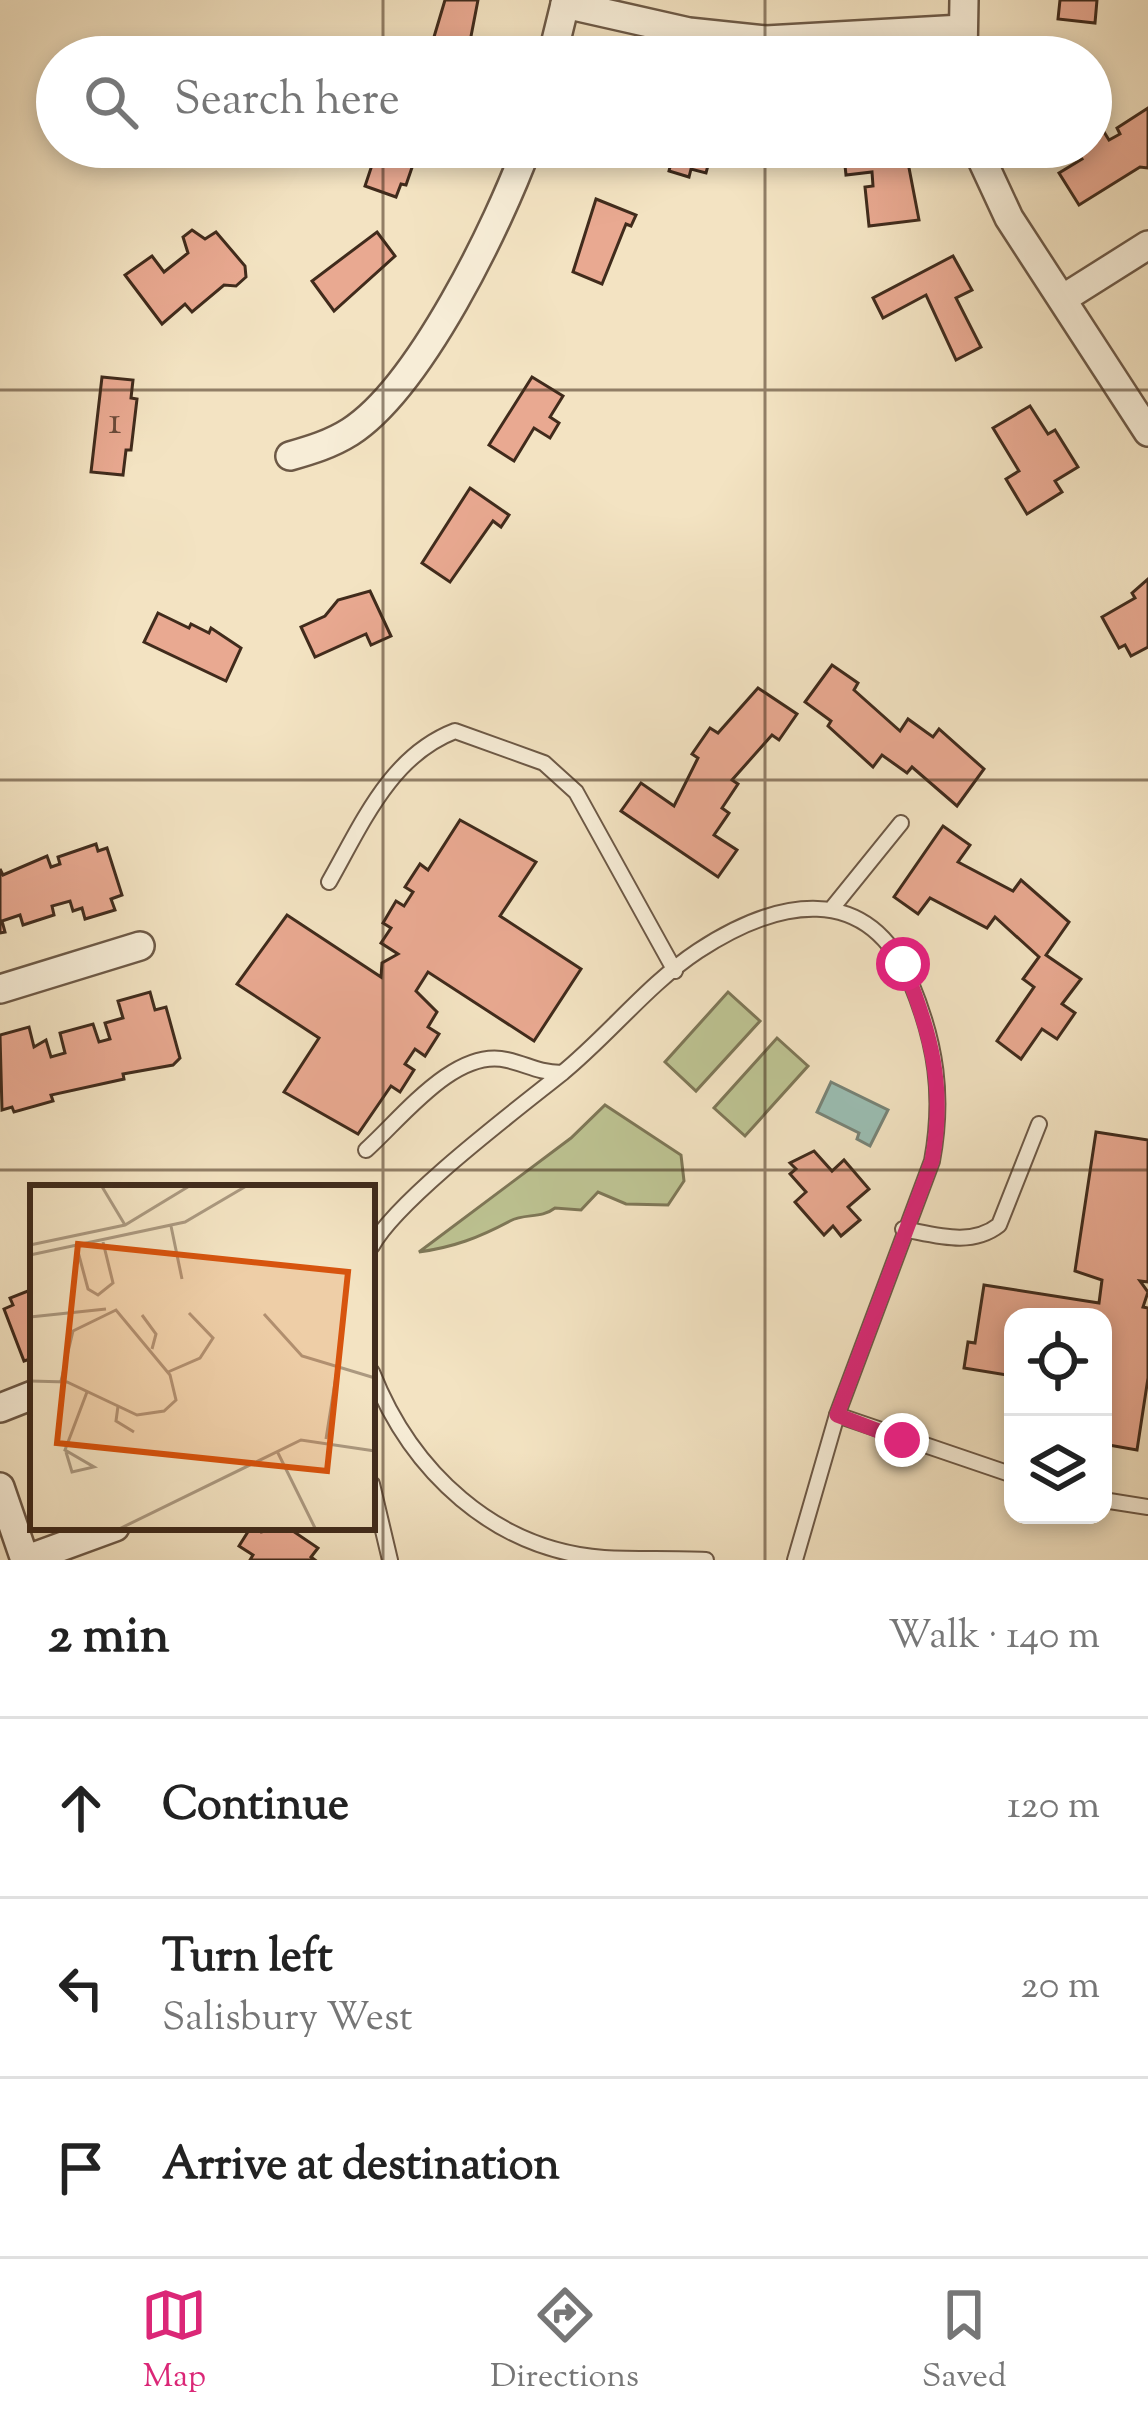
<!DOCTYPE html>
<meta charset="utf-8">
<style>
body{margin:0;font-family:"Sorts Mill Goudy",serif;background:#f2f2f2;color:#222}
.controls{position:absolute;right:36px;bottom:36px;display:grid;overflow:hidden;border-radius:24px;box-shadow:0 6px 18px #0003}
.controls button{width:108px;height:108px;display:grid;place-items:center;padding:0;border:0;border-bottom:3px solid #e0e0e0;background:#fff;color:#222;font:60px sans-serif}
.stop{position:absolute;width:36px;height:36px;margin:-27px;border:9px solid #db2777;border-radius:50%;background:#fff}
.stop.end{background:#db2777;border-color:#fff;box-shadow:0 3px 12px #0008}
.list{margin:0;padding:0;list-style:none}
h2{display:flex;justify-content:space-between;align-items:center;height:156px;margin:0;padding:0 48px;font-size:51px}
h2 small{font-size:39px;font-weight:400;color:#767676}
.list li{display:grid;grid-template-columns:78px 1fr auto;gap:36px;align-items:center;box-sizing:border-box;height:180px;padding:0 48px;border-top:3px solid #e0e0e0}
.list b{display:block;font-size:45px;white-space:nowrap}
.list p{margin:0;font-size:39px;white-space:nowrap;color:#767676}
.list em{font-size:39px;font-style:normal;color:#767676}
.icon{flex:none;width:66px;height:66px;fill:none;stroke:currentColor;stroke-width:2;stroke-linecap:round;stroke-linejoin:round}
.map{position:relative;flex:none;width:1148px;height:1560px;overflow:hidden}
.search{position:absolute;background:#fff;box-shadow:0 6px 18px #0003;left:36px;right:36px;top:36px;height:132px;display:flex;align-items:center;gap:30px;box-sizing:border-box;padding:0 42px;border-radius:66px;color:#767676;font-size:45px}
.sheet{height:696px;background:#fff}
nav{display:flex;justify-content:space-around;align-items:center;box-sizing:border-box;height:168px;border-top:3px solid #e0e0e0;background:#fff;font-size:33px;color:#767676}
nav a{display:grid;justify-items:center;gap:6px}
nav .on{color:#db2777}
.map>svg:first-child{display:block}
.green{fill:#bdc392;stroke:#7e7757;stroke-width:3}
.water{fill:#9bbeb3;stroke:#778377;stroke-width:3}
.building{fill:#e9a991;stroke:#402b1c;stroke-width:3}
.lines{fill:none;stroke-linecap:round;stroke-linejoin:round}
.service-casing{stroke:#6d5946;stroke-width:18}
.minor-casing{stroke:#6d5946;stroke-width:32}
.service{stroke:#f7edd7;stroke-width:14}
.minor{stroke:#f7edd7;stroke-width:27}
.route{stroke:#db2777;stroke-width:15}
.grid{fill:none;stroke:#402b1c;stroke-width:3;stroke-opacity:0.55}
.labels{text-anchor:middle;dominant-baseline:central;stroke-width:9;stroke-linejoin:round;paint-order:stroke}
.number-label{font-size:39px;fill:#6a4a39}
.inset-road{fill:none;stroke:#ab9980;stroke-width:3}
.view{fill:#d7540e;fill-opacity:0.15;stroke:#d7540e;stroke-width:6}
.inset-edge{fill:none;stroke:#402b1c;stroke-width:6}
</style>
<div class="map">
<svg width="1148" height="1560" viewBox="0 0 1148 1560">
<rect width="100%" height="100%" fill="#f3e3c2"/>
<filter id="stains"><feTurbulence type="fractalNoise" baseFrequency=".00167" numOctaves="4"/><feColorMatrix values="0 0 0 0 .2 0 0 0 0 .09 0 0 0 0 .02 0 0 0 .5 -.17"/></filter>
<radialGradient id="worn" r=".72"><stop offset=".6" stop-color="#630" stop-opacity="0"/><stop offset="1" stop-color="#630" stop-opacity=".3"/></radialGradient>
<g class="green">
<polygon points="728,992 760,1021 696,1091 665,1062"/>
<polygon points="777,1038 808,1066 745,1136 714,1108"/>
<path d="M605 1105 681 1155 684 1181 668 1205 626 1204 598 1192 581 1210 555 1208C541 1219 525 1213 510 1221 478 1238 454 1247 419 1252L571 1138Z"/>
</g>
<polygon class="water" points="831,1082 888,1110 870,1146 857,1139 859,1133 817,1112"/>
<g class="building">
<polygon points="445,0 478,0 467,57 428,57"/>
<polygon points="1060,0 1097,0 1095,23 1058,19"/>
<polygon points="1148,108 1148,168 1140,167 1079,205 1059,173 1082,159 1074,147 1091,147 1091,123 1096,119 1109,140 1120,134 1117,128"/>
<polygon points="378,147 419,147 406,185 401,184 396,197 365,186"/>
<polygon points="638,147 713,147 706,173 691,169 689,177 669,171 671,163 636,155"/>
<polygon points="843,147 905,147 919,220 869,226 865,187 873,186 872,172 846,175"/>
<polygon points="596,199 636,215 631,226 626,224 602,284 573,272"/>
<polygon points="192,230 205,239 216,232 245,266 246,277 236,286 224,285 192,312 185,304 162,324 125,275 152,256 164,272 188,253 183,237"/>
<polygon points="377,232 395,256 334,311 312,281"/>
<polygon points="953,256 972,290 956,298 981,347 956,360 926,295 883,318 873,298"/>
<polygon points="102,377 133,380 131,398 137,399 131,450 126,450 123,475 91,472"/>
<polygon points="532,377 563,396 550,417 559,423 550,438 534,428 514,461 489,445"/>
<polygon points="1030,406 1048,434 1055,430 1078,467 1055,481 1062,492 1027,514 1006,479 1019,471 993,428"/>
<polygon points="470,488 509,515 501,527 493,521 450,582 422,563"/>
<polygon points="1148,579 1148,647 1131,656 1125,645 1119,648 1102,617 1135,598 1132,593"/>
<polygon points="370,591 391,636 371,645 366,634 315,657 301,627 325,616 338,600"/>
<polygon points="158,613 189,628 191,624 209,633 211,628 241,648 226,681 144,642"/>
<polygon points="832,665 858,683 854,690 900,731 908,719 933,737 939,729 984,769 957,806 912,767 907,773 882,755 873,767 828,726 831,721 805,702"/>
<polygon points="758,688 797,714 779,740 772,735 732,780 738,784 722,808 729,813 714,835 737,850 718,877 621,811 641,783 674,806 698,758 692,754 710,728 718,733"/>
<polygon points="460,820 536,862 500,916 581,969 534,1041 428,972 416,991 437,1012 428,1027 439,1034 425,1056 415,1049 405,1064 414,1070 400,1092 391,1086 358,1134 284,1092 319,1038 237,984 287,915 381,977 382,963 398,954 381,943 391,928 383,923 396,901 404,906 413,892 405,887 420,864 428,870"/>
<polygon points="943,826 970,845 958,862 1013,891 1021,880 1069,922 1046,955 1081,979 1062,1004 1075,1013 1057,1039 1042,1029 1021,1059 997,1041 1034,987 1023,979 1039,957 995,917 987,928 930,898 918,914 894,897"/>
<polygon points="96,844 98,851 107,848 122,895 111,899 115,910 85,919 82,908 73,911 70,901 52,906 54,915 23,925 20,915 2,921 5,932 0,933 0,869 3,875 47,856 51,867 60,864 58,857"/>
<polygon points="150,992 155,1010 166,1007 180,1058 173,1065 123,1074 124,1079 51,1095 53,1101 14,1112 12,1107 2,1110 0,1035 29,1027 34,1047 46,1040 51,1057 65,1053 60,1033 93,1024 99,1042 110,1039 105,1023 123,1018 118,1001"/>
<polygon points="1096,1132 1148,1140 1148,1282 1140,1281 1148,1292 1143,1307 1148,1308 1148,1378 1137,1450 1103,1444 1103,1317 1013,1317 1013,1376 964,1368 968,1342 975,1343 984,1285 1099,1303 1102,1280 1075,1271"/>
<polygon points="814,1151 832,1171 844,1160 869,1189 848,1207 860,1220 841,1236 833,1226 824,1235 795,1202 806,1192 790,1174 796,1169 790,1163"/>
<polygon points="33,1289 33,1358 24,1361 4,1309 13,1305 10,1298"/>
<polygon points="251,1527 261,1532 287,1527 318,1548 311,1557 315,1560 250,1560 253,1555 239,1546"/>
</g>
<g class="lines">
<g class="service-casing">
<g id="service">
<path d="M329 882C362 824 390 756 455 731L544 763 576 792 675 971"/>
<polyline points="833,907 901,823"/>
<path d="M366 1150C401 1119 455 1047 507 1060 529 1065 536 1072 562 1073"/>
<path d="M903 1229C936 1235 971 1247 999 1225L1039 1124"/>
<path d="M372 1246C396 1201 516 1110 561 1074 608 1036 648 984 698 951 776 900 867 879 911 983 936 1043 944 1096 932 1161L837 1415 795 1560"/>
<path d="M372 1372C411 1471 494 1550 604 1558 638 1560 672 1558 706 1560"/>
<polyline points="837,1415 1013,1475"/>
<polyline points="372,1484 390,1560"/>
<polyline points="1103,1500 1148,1507"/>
</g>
</g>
<g class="minor-casing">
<g id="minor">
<polyline points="565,4 689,32 766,40 962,29"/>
<polyline points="552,57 566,0"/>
<polyline points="963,57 964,0"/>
<polyline points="976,147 1009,218 1148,432"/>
<polyline points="1064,298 1148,245"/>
<path d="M290 456C311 450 331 444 350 432 420 387 499 224 527 147"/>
<polyline points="0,989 140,946"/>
<polyline points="0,1408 33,1395"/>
<polyline points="0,1487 25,1560 115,1527"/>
</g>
</g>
<use href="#service" class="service"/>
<use href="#minor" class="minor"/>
</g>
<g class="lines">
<path class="route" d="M902 1440 837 1415 932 1161C946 1088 931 1032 903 964"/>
</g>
<path class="grid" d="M383 0V57M765 0V57M383 147V1560M765 147V1560M0 390H1148M0 780H1148M0 1170H1148"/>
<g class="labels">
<g class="number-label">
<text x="115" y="424">1</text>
</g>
</g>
<g transform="translate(30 1185)">
<rect width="345" height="345" fill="#f3e3c2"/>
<path class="inset-road" d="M71 0 95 40M141 41 152 94M0 60 95 40 161 0M47 63 58 104 68 110 83 98 73 57M0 70 155 37 218 0M234 129 272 171 345 193M112 130 126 149 122 164M0 132 76 124M138 187 170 173 183 153 159 128M0 196 37 197 107 230 134 226 146 215 140 190 86 125 43 146 31 196M88 221 86 236 104 247M296 254 307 185M247 266 286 345M36 267 42 287 64 282 35 265 57 207M87 345 271 255 345 266"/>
<path class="view" d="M48 59 318 87 297 286 27 258Z"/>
<rect width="345" height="345" class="inset-edge"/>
</g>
<rect width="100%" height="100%" filter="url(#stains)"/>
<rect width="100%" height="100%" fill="url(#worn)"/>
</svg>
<div class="controls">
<button><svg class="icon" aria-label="locate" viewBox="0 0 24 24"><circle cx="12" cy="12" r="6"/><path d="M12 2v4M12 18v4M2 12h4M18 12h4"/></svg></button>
<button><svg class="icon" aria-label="layers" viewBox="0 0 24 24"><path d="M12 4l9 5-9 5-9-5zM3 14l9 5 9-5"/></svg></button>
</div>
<div class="stop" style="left:903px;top:964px"></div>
<div class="stop end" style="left:902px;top:1440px"></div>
<div class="search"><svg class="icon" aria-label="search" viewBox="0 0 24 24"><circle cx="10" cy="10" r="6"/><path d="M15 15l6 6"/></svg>Search here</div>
</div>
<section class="sheet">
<h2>2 min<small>Walk · 140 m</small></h2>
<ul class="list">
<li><svg class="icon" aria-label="ahead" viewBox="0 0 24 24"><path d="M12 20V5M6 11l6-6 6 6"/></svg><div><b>Continue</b></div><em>120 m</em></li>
<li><svg class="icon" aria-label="left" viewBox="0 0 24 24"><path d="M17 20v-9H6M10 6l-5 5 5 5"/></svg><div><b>Turn left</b><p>Salisbury West</p></div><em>20 m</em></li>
<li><svg class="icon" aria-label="arrive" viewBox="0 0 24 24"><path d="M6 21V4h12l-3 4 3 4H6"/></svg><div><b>Arrive at destination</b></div></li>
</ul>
</section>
<nav>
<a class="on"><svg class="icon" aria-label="map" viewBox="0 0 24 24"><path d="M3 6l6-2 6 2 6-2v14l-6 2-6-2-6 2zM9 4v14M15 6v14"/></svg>Map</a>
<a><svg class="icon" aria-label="directions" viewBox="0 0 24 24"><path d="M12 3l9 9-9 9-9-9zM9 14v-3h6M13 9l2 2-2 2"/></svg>Directions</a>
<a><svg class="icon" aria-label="saved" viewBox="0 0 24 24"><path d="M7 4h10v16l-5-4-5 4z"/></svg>Saved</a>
</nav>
